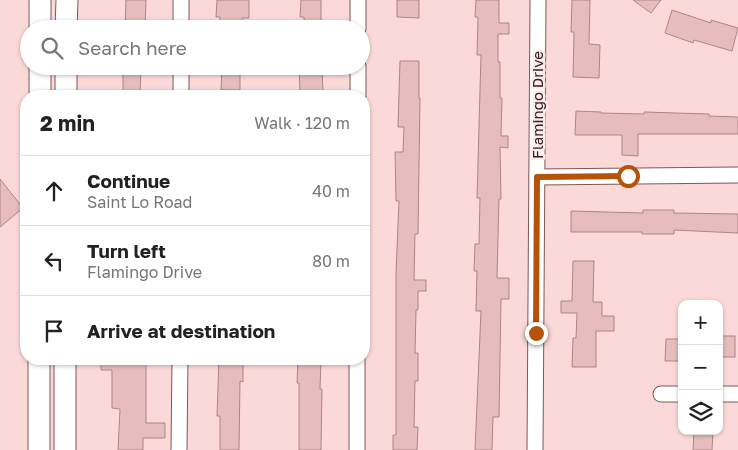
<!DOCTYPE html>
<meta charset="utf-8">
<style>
body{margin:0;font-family:"Golos Text",sans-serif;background:#f2f2f2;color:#222}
.controls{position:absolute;right:15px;bottom:15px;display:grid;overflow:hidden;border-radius:10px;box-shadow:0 1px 4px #0004}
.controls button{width:45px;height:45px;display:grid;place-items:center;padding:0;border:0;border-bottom:1px solid #e0e0e0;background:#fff;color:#222;font:25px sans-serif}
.stop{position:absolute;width:15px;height:15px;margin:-11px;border:4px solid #b45309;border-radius:50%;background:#fff}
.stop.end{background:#b45309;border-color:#fff;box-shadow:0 1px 5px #0008}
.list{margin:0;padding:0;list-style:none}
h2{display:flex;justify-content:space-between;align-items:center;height:65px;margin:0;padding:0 20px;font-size:21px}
h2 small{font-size:16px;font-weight:400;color:#767676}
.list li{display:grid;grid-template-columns:32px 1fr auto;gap:15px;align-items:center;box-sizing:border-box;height:70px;padding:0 20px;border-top:1px solid #e0e0e0}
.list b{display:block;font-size:19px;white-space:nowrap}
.list p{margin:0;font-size:16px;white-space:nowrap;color:#767676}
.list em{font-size:16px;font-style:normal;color:#767676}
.icon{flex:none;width:28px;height:28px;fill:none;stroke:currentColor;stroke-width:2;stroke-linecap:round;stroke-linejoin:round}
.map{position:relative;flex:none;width:738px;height:450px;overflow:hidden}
.search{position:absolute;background:#fff;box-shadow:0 1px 4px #0004;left:20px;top:20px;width:350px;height:55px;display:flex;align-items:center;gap:12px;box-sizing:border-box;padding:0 18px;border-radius:28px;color:#767676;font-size:19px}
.panel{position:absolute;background:#fff;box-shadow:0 1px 4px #0004;left:20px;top:90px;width:350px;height:275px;border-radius:20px}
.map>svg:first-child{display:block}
.building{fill:#e6bcbc;stroke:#ad8585}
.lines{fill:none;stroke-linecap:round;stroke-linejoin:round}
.street-casing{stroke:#7d5858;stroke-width:17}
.secondary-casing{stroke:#7d5858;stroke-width:23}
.street{stroke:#fff;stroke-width:15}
.secondary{stroke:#fff;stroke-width:21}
.route{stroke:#b45309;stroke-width:6}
.labels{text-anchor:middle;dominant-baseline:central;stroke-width:5;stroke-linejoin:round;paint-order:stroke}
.street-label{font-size:15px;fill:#302021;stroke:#fdebeb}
</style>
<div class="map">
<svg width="738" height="450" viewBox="0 0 738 450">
<rect width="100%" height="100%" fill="#fcd9d9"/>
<g class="building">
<polygon points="126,0 146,0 145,29 125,29"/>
<polygon points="217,0 249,0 249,18 242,18 242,29 220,29 220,17 216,17"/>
<polygon points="301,0 321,0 321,29 304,29 304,17 300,17"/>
<polygon points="397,0 419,0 419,18 397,17"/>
<polygon points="476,0 499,0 499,23 509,23 509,34 498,34 498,62 500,62 500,98 502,98 501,136 508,136 508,148 500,147 501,199 499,199 497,278 509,278 509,299 501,299 499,417 493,417 492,450 475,450 481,311 476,311 477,271 474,271 475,244 479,244 480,198 477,198 481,55 477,55 478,17 475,17"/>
<polygon points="572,0 590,0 589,44 600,45 599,78 573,77 574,32 571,32"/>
<polygon points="633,0 661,0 651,13"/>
<polygon points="672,10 711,23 711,20 738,28 732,51 694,40 693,43 665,33"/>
<polygon points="400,61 419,61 419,98 420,98 418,234 415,234 414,280 426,280 426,291 418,291 418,310 416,310 415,353 418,353 418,381 415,381 414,427 418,427 417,450 393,450 393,435 396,435 396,273 399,201 396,201 395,152 403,152 404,127 398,127"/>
<polygon points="123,66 141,66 140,96 123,96"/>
<polygon points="222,66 240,66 240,90 221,90"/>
<polygon points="299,66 315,66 315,71 322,70 323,91 300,92"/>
<polygon points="576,111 601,112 601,113 644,114 644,112 709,114 709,116 738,117 738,134 638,134 638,156 622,155 622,135 575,135"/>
<polygon points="0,179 23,208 0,227"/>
<polygon points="643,210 674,210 674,213 738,214 738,233 674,230 674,234 642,234 642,232 571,232 571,211 643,213"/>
<polygon points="573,261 594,261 593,302 602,302 602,316 614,316 614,331 596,331 596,367 572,367 573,338 576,338 577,313 561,313 561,301 572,301"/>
<rect x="719" y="336" width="16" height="21"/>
<polygon points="666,339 682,339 682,361 665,361"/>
<polygon points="101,359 146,359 146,423 165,423 165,438 143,438 143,450 118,450 120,409 112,408 112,370 101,370"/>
<polygon points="219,359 243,359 243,382 240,381 239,450 220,450 220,416 217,416"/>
<polygon points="298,359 321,359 320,389 322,389 321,450 299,450 299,383 297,383"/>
<polygon points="694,431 713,431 712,450 693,450"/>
</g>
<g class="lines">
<g class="street-casing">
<g id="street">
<polyline points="181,29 181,0"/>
<polyline points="358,29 358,0"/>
<polyline points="181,96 181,66"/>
<polyline points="358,96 358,66"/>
<polyline points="537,177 738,175"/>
<polyline points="661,394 682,394"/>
<polyline points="719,394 738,394"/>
<polyline points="179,450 180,359"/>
<polyline points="357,450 357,359"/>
<polyline points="535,450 538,0"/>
</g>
</g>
<g class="secondary-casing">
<g id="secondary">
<polyline points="40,29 40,0"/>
<polyline points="66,29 67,0"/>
<polyline points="40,96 40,66"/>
<polyline points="66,96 66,66"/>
<polyline points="39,450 39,359"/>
<polyline points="65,450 65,359"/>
</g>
</g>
<use href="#street" class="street"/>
<use href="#secondary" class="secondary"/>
</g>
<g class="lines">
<polyline class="route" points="536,333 537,177 628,176"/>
</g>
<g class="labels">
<g class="street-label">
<text transform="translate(537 105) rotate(-90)">Flamingo Drive</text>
</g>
</g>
</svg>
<div class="controls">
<button>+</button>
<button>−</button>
<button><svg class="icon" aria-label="layers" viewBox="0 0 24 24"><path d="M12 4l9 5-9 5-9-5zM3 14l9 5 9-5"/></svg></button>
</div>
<div class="stop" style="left:628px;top:176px"></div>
<div class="stop end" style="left:536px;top:333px"></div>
<div class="search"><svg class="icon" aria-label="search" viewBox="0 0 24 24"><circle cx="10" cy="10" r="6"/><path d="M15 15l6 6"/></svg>Search here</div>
<section class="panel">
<h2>2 min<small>Walk · 120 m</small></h2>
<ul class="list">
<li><svg class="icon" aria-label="ahead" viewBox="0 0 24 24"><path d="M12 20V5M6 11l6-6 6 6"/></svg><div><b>Continue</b><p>Saint Lo Road</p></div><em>40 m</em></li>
<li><svg class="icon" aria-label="left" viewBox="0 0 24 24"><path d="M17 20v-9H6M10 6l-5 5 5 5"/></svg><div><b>Turn left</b><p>Flamingo Drive</p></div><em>80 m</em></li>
<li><svg class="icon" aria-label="arrive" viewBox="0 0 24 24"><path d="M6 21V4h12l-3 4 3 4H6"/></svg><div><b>Arrive at destination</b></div></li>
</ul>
</section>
</div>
